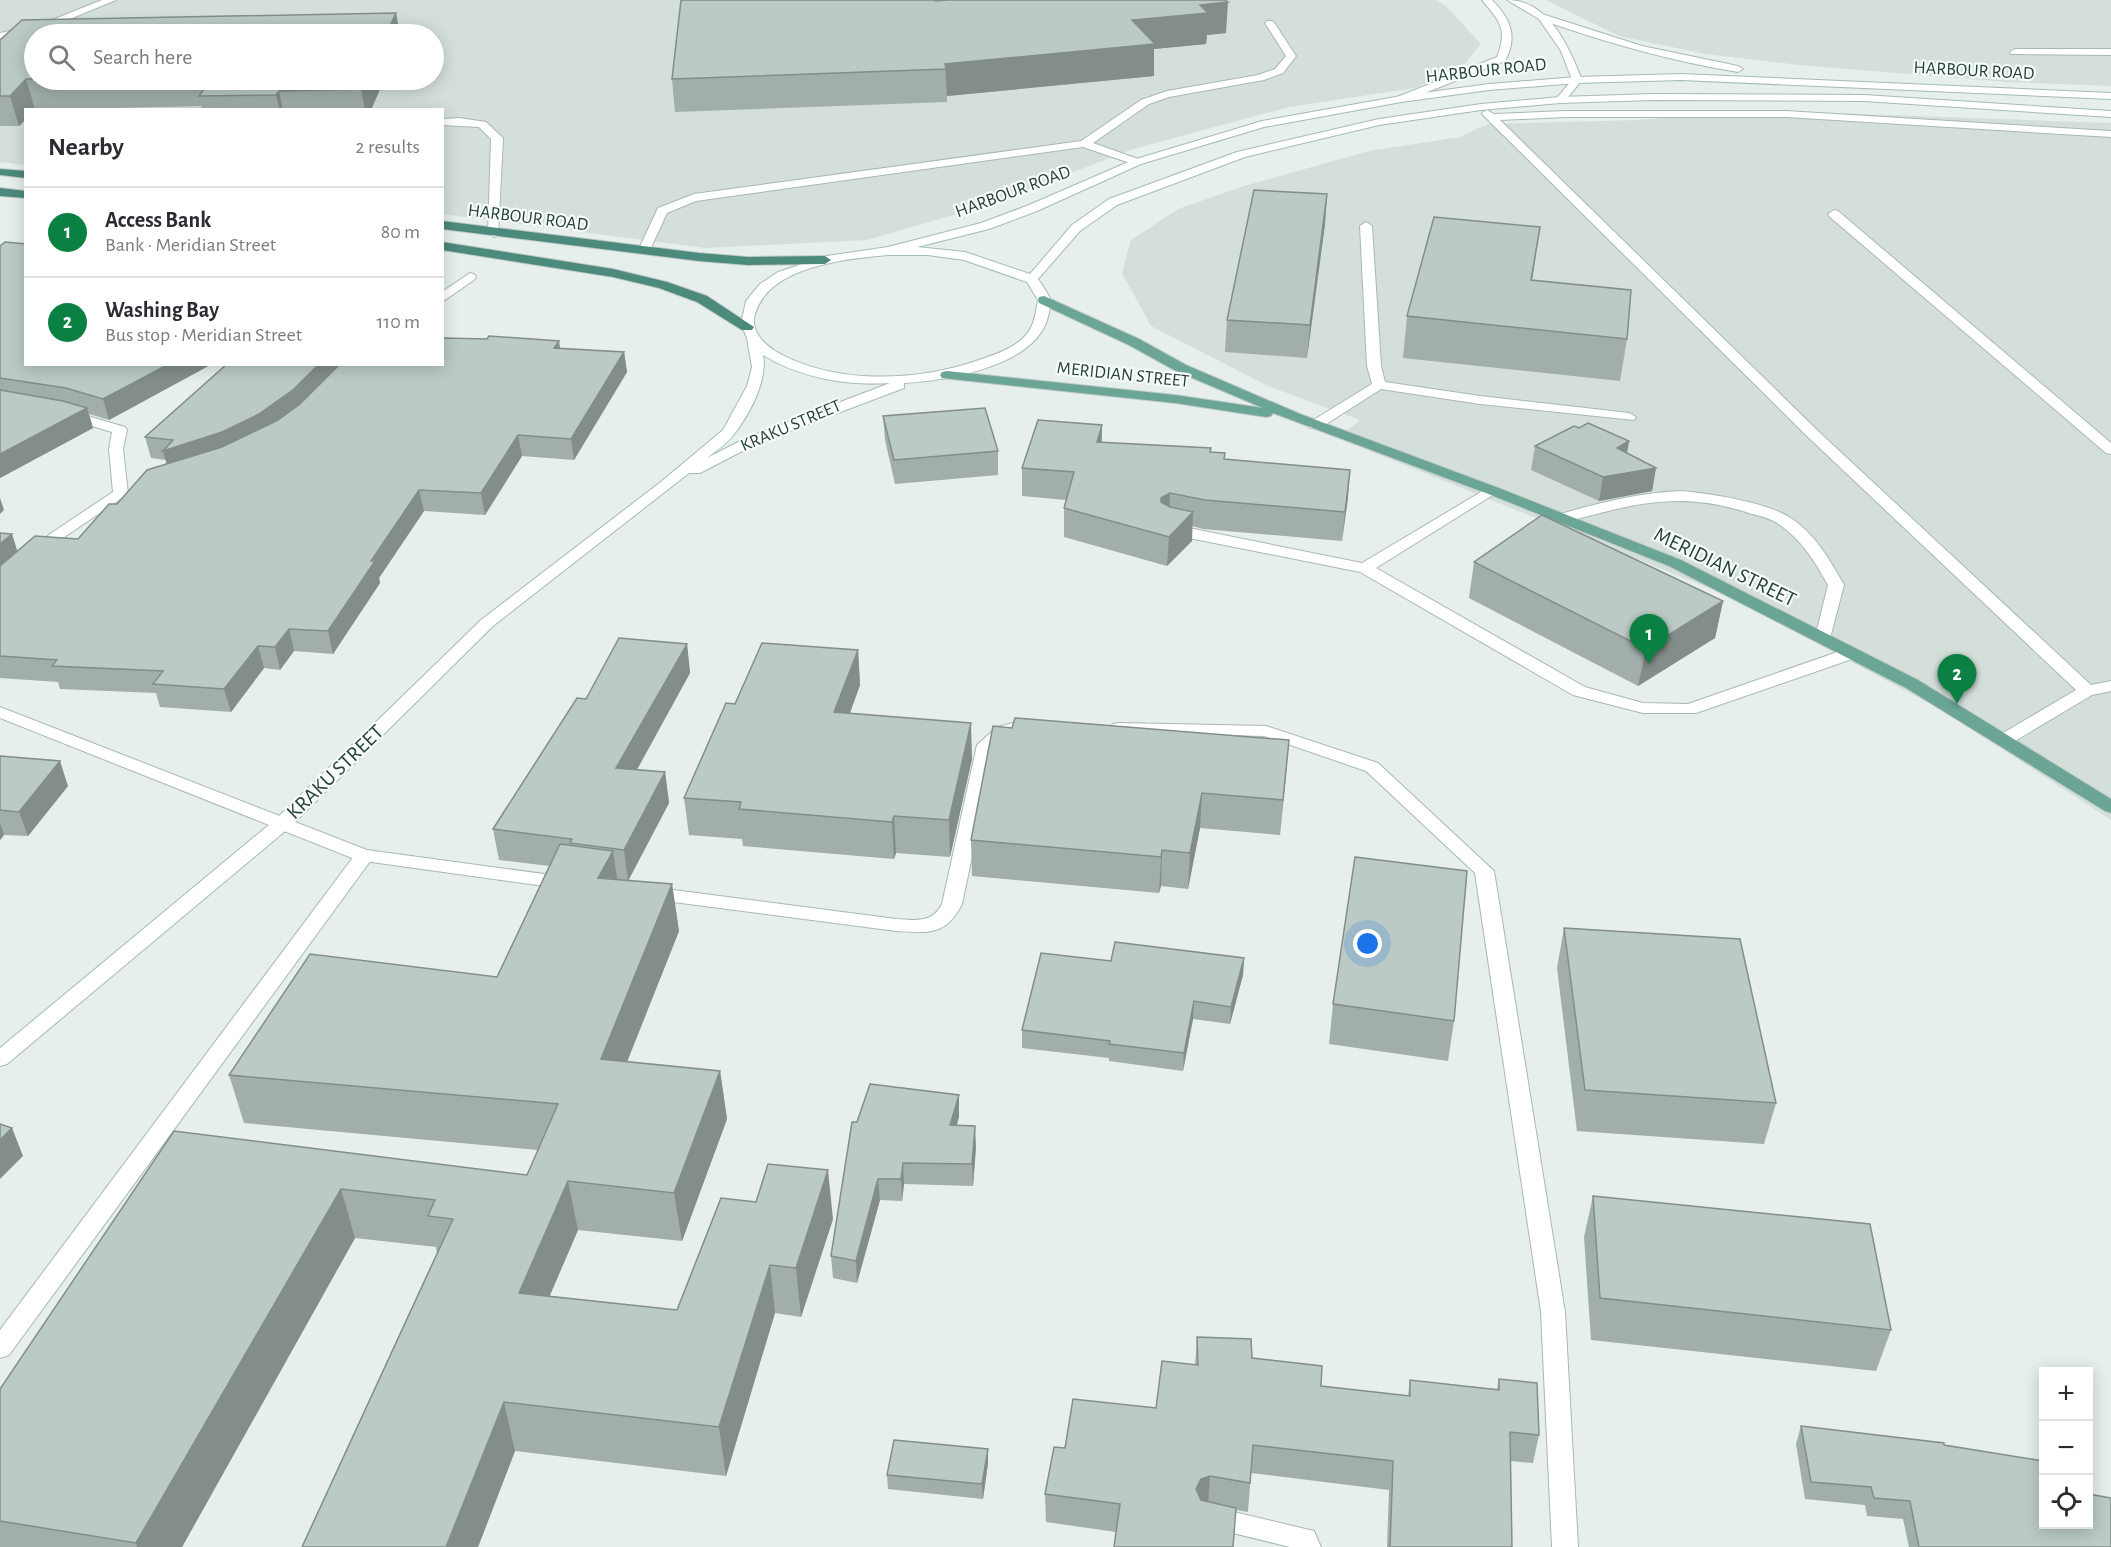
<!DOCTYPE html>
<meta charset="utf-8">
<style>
body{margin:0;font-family:"Alegreya Sans",sans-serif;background:#f7f7f7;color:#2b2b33}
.controls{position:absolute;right:18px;bottom:18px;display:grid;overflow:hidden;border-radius:0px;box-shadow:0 3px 15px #0003}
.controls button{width:54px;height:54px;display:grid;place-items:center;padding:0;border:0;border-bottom:2px solid #e1e1e2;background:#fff;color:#2b2b33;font:30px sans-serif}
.you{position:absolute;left:1368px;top:944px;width:21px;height:21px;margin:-15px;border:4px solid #fff;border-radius:50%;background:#1a73e8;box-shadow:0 0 0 9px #1a73e833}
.badge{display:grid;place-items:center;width:39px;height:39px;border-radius:50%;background:#0b8043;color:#fff;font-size:20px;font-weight:700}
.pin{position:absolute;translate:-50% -50px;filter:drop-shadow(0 2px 3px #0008)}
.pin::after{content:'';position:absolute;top:32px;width:21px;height:18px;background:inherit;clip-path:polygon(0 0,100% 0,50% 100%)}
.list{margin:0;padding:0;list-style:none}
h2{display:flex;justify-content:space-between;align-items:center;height:78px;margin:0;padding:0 24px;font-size:26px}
h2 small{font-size:20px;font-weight:400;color:#7c7c81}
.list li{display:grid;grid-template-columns:39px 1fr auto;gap:18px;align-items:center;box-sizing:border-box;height:90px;padding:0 24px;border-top:2px solid #e1e1e2}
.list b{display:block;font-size:22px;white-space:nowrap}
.list p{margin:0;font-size:20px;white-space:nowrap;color:#7c7c81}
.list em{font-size:20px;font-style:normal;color:#7c7c81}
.icon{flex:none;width:33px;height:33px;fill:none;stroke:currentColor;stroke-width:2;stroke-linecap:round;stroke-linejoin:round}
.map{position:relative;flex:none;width:2111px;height:1547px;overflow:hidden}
.search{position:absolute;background:#fff;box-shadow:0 3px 15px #0003;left:24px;top:24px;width:420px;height:66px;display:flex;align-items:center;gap:15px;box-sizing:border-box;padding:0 21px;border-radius:33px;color:#7c7c81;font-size:22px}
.panel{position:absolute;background:#fff;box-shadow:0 3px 15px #0003;left:24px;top:108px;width:420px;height:258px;border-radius:0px}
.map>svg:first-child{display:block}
.built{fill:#d4dfda;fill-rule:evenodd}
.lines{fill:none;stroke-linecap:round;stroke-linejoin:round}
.service-casing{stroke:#a8b8b2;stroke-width:2}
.minor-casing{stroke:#a8b8b2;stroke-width:2}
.tertiary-casing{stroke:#a8b8b2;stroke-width:2}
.secondary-casing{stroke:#a4bbb3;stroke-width:2}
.primary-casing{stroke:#c2cac8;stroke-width:2}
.trunk-casing{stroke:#c2cac8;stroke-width:2}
.service{fill:#fff;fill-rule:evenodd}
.minor{fill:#fff;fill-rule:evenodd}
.tertiary{fill:#fff;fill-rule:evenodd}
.secondary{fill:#fff;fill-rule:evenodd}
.primary{fill:#6aa596;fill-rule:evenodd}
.trunk{fill:#4c8a7c;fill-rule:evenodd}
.wall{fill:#a1aea9}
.shaded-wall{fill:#838d89}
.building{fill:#bbcac4;stroke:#838d89;stroke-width:1.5}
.labels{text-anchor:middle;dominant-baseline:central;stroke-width:4.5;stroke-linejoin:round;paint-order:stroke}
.far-street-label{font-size:18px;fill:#24423a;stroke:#f7fbf9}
.street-label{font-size:21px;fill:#24423a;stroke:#f7fbf9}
</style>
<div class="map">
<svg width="2111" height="1547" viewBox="0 0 2111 1547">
<rect width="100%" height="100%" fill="#e6efeb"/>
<g class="built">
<path d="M0 0H1436L1446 6 1481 44 1461 68 1415 88 1289 107 1130 150 995 203 867 240 705 248 443 214 442 110H26L25 165 0 162ZM34 34H434V80H34Z"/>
<polygon points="1546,0 2111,0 2111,86 2008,82 1809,66 1705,54 1619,36"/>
<polygon points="1753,110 2111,123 2111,820 1947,713 1731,597 1338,438 1360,420 1268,386 1151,326 1122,273 1131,240 1178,209 1244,186 1369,151 1460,137 1488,124 1639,120"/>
</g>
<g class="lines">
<g class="service-casing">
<g id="service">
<polygon points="102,0 116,0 48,28 0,39 0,33 42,24"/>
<polygon points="1267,21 1273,21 1296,56 1283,73 1264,80 1169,97 1149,104 1093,143 1141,160 1141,164 1133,164 1083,147 696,201 667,213 648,254 640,254 638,251 658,208 694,194 1081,141 1141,100 1167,91 1258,75 1275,69 1286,56 1265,23"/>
<polygon points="2015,49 2111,49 2111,55 2011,54 2010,52"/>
<polygon points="1487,110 1494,114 1565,111 1786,111 2111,131 2111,137 1786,117 1565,117 1500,120 1819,432 2091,685 2111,681 2111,691 2092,695 2010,744 1998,744 1995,740 1998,736 2076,690 1809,438 1483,115 1482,113"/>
<polygon points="459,118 486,122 503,138 498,236 494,237 488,233 491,139 479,127 442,125 442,119"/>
<polygon points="1834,210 1838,211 2111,443 2111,454 2106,453 1830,217 1828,214"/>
<polygon points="1366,222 1372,226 1381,366 1385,382 1480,396 1629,413 1636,417 1634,420 1480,404 1381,389 1320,428 1310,428 1308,425 1310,422 1372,384 1367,366 1360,226"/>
<polygon points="1491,486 1496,487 1498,490 1496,493 1376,568 1585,687 1643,703 1688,704 1846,649 1852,648 1860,653 1858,657 1696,713 1643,713 1573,695 1360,572 1169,534 1161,529 1169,524 1362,563"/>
<path d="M1680 491C1708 493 1765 502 1789 517 1814 532 1830 560 1844 585L1829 642H1817L1815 638 1828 585C1815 562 1802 540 1780 525 1770 517 1757 516 1746 512 1675 490 1631 505 1562 523L1554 518 1557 515C1598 503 1638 493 1680 491Z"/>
<polygon points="364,850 371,852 373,856 371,860 9,1355 0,1358 0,1330 357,852"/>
<polygon points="1213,1507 1314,1531 1321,1547 1290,1547 1204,1526 1200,1518 1204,1510"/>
</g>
</g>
<g class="minor-casing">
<g id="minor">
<polygon points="470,273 474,274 476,277 474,280 442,302 442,292"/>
<polygon points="67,410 125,427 127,430 123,449 128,494 60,540 6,586 0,588 0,575 50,534 113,492 109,449 112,432 62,417 60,414 62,411"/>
<polygon points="0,707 367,850 566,877 573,879 576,883 573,887 566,889 357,860 0,718"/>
<path d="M1021 721 1043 722 1046 726 1043 730C1020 736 1015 727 995 747L962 904C946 936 928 933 896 931L650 899 643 897 640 893 643 889 650 887 896 919C915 920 932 924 942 904L977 745 997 727Z"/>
<polygon points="1119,723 1266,726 1378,763 1494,871 1565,1312 1578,1547 1552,1547 1541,1312 1475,873 1366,771 1264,736 1113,732 1110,728 1113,724"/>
</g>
</g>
<g class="tertiary-casing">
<g id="tertiary">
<path d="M1482 0H1492C1511 19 1518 37 1505 61L1405 101H1397V97L1497 57C1508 29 1500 22 1482 0Z"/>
<path d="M1507 0C1549 0 1569 47 1582 80L1564 102 1560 103 1555 100 1572 80 1561 51 1539 19Z"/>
</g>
</g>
<g class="secondary-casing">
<g id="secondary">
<path d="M1542 14 1642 46 1738 66 1743 69 1738 72C1670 61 1604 42 1539 19L1537 17Z"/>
<path d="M1681 74 2111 93V99L1681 80 1577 83 1489 90 1401 102 1264 127 1141 164 1037 211 989 229 917 247 965 252 1030 274 1072 225 1109 199 1237 152 1379 119 1481 104 1560 97 1653 94 1864 95 2111 111V117L1864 101 1653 100 1560 103 1481 110 1379 125 1245 157 1117 205 1080 231 1038 279C1042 285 1048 293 1050 299 1051 304 1049 313 1048 317 1036 366 946 381 904 383V388L756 444 700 473H689L493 626 290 827 7 1064 0 1066V1048L276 819 481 620 662 481 723 430 747 386 752 367 747 338 741 324 746 301 760 284 778 272 827 256 888 247 981 223 1029 205 1133 160 1262 121 1401 96 1489 84 1577 77ZM888 255H928L964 260 1027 282 1038 300C1036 310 1035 322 1029 331 1018 347 997 354 979 360 916 382 834 385 775 351 763 343 750 330 755 314 769 266 845 259 888 255ZM763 355C800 378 848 386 890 383L746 438 707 458C716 451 728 443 735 433 750 414 768 379 763 355Z"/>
</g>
</g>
<g class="primary-casing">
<polygon id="primary" points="1044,296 1139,339 1186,365 1300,414 1496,487 1681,560 1918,680 2111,799 2111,813 2105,811 1906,688 1669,566 1486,493 1273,413 1271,416 1266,417 1175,403 942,378 940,375 942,372 947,371 1175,395 1263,408 1176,371 1129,345 1039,303 1038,300 1039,297"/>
</g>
<g class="trunk-casing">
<g id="trunk">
<polygon points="0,169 26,171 26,178 0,175"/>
<polygon points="0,188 26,191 26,198 0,196"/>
<polygon points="442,221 699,253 748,257 825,256 831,260 825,264 748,265 699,261 442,229"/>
<polygon points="442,242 613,269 667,282 707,296 754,327 752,330 742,330 697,302 659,288 613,277 442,250"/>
</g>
</g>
<use href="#service" class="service"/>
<use href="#minor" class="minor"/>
<use href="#tertiary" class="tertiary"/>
<use href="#secondary" class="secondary"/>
<use href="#primary" class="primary"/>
<use href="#trunk" class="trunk"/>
</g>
<g class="wall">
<polygon points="935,1 1226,33 1207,35 1206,44 1154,49 1154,76 947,96 947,102 675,112 672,79"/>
<polygon points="0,40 34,80 384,80 371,110 202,110 201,106 26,110 26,119 19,126 0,126"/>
<polygon points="1327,194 1325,224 1307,358 1225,352 1227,320"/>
<polygon points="0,246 26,364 212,364 109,420 89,414 93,428 0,478"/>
<polygon points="1534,267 1532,280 1627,339 1620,381 1403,358 1407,316"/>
<polygon points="560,348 624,352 627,372 574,460 522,456 485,515 424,511 379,578 380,583 333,654 294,651 280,670 264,668 231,712 160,707 156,693 60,689 58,682 0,678 0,533 18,551 78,539 117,504 167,464 166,460 151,458 145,437 442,364"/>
<polygon points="883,416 998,451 998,475 895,484 885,440"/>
<polygon points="1102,425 1102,442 1211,452 1225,459 1348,498 1342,541 1203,529 1192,526 1192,541 1167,566 1064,537 1064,508 1066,500 1022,496 1022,468"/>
<polygon points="1579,428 1629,441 1627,453 1656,468 1652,491 1599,501 1531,470 1535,446"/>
<polygon points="1474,562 1723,601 1715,638 1638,686 1469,598"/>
<polygon points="687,644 690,673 637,770 665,772 669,803 628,881 672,884 679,931 627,1062 720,1071 727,1119 682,1241 578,1230 549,1296 677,1310 833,1219 801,1317 775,1313 726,1476 515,1451 478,1547 302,1547 437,1253 436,1247 355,1238 182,1547 0,1547 0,1389 174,1131 527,1175 538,1150 244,1123 229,1075 497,977 549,866 499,860 493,829 586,699"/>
<polygon points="858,650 860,685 850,713 972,759 950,857 896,853 894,859 743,846 742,839 689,835 684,798 735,704"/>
<polygon points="1012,728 1289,740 1280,835 1200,828 1188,889 1161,886 1159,893 972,876 971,840"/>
<polygon points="0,756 68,786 28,836 4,835 0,840"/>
<polygon points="1564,928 1776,1103 1764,1144 1577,1131 1557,968"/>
<polygon points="1244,958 1243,975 1230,1024 1193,1019 1183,1071 1109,1061 1109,1058 1022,1048 1022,1030 1111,961"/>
<polygon points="1333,1004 1454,1021 1448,1061 1329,1044"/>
<polygon points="959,1095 959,1116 957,1125 976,1147 973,1186 904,1184 902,1201 880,1200 857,1283 833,1278 831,1256 857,1122"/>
<polygon points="1593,1196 1891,1330 1876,1371 1591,1340 1584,1237"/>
<polygon points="1197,1337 1321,1386 1408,1396 1410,1380 1497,1389 1499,1379 1539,1435 1533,1463 1510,1461 1512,1547 1387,1547 1389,1490 1251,1473 1248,1512 1236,1510 1116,1532 1046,1522 1045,1494 1065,1448 1156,1408 1195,1365"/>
<polygon points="1801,1426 1944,1445 2043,1524 2111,1547 1909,1547 1903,1519 1867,1516 1865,1505 1805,1499 1796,1444"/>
<polygon points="988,1449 988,1463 983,1499 888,1489 887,1475"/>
</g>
<g class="shaded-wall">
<polygon points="1228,2 1226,33 1207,35 1206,44 1154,49 1154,76 947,96 945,64 1132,20 1200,5"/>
<polygon points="396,13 400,34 386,34"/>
<polygon points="26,79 35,109 26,110 26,119 19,126 10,96"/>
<polygon points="365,80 384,80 371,110 365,110 361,89"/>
<polygon points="279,91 283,110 280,110 276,95"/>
<polygon points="1327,194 1325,224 1307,358 1310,325"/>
<polygon points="1540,227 1534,267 1525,321 1531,280"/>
<polygon points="559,341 562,362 554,348"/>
<polygon points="624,352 627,372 574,460 571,439"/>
<polygon points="169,364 212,364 109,420 103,399"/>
<polygon points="319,364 343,364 299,409 264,435 169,472 163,451"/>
<polygon points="87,408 93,428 0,478 0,454"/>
<polygon points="1102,425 1101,453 1097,442"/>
<polygon points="518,435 522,456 485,515 481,493"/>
<polygon points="1629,441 1625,464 1617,448"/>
<polygon points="1656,468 1652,491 1599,501 1603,477"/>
<polygon points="1350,470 1348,498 1342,541 1345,512"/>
<polygon points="419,490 424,511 379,578 380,583 333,654 328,631 371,561"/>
<polygon points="1170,493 1169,522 1160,527 1161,498"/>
<polygon points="0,498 4,510 0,514"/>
<polygon points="1193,512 1192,541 1167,566 1169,537"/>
<polygon points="12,534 19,556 0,572 0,544"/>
<polygon points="1723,601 1715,638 1638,686 1646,649"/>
<polygon points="289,629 294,651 280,670 275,647"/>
<polygon points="687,644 690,673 621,798 616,768"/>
<polygon points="258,646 264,668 231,712 224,689"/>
<polygon points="858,650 860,685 837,748 834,712"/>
<polygon points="971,723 972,759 950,857 949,820"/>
<polygon points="1289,740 1286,775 1280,835 1283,800"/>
<polygon points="60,761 68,786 28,836 19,812"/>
<polygon points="665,772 669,803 628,881 624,850"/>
<polygon points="1202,793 1200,828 1188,889 1190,853"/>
<polygon points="894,816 896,853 894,859 892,822"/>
<polygon points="0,823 4,835 0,840"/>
<polygon points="1162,850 1161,886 1159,893 1161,857"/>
<polygon points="613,851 620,897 598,878"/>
<polygon points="672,884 679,931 609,1107 601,1059"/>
<polygon points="1244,958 1243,975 1230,1024 1231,1007"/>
<polygon points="1194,1001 1193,1019 1183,1071 1184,1053"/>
<polygon points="720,1071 727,1119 682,1241 674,1193"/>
<polygon points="959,1095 959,1116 951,1147 950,1125"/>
<polygon points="975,1126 976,1147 973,1186 972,1164"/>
<polygon points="12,1128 23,1156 0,1179 0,1140"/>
<polygon points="903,1163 904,1184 902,1201 901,1179"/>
<polygon points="828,1170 833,1219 801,1317 796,1268"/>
<polygon points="878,1179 880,1200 857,1283 856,1261"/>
<polygon points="568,1181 578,1230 530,1342 519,1293"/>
<polygon points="341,1189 355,1238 182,1547 137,1547 136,1543"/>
<polygon points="770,1265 775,1313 726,1476 719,1427"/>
<polygon points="504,1402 515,1451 478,1547 446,1547"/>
<polygon points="988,1449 988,1463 983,1499 982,1484"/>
<polygon points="1210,1476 1208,1505 1199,1508 1196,1489 1201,1479"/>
</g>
<g class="building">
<polygon points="681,0 934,0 935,1 948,0 1225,0 1228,2 1200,5 1208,13 1132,20 1155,44 945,64 946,69 672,79"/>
<polygon points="396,13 386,34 34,34 34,79 26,79 10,96 0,96 0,40 22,20"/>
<polygon points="206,80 365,80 361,89 279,91 276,95 199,96 209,82 203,82"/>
<polygon points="1254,190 1327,194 1310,325 1227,320"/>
<polygon points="1434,217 1540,227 1531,280 1631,290 1627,339 1407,316"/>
<polygon points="5,242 26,244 26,364 169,364 103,399 66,388 0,378 0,246"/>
<polygon points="489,336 559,341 554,348 624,352 571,439 518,435 481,493 419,490 371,561 375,561 328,631 289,629 275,647 258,646 224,689 153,684 163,671 52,666 57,660 0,656 0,566 35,536 78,539 109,504 117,504 147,470 222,447 278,420 300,404 340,364 442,364 442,340 444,338 487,339"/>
<polygon points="227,364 319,364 294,389 259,414 222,432 163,451 173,440 145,437"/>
<polygon points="0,390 63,401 87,408 0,454"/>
<polygon points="985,408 998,451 894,460 883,416"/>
<polygon points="1038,420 1102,425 1097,442 1211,448 1210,452 1225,453 1224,459 1350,470 1345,512 1205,500 1170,493 1161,498 1161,502 1170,507 1193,512 1169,537 1064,508 1074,472 1022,468"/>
<polygon points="1588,423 1629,441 1617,448 1656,468 1603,477 1535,446 1574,426 1579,428"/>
<polygon points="1542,515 1723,601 1646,649 1474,562"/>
<polygon points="0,533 12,534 0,544"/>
<polygon points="619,638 687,644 616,768 665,772 624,850 570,843 572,839 493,829 577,698 586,699"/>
<polygon points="762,643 858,650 834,712 971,723 949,820 894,816 892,822 739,809 741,802 684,798 726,703 735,704"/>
<polygon points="1015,718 1289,740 1283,800 1202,793 1190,853 1162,850 1161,857 971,840 993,726 1012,728"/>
<polygon points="0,756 60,761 19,812 0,810"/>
<polygon points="560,844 613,851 598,878 672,884 601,1059 720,1071 674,1193 568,1181 519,1293 677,1310 721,1198 756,1202 768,1164 828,1170 796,1268 770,1265 719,1427 504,1402 446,1547 302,1547 453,1219 428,1216 435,1200 341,1189 136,1543 0,1521 0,1389 174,1131 527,1175 558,1104 229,1075 310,954 497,977"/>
<polygon points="1355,857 1467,871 1454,1021 1333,1004"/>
<polygon points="1564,928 1740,939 1776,1103 1585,1090"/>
<polygon points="1115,942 1244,958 1231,1007 1194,1001 1184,1053 1109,1044 1110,1041 1022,1030 1041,953 1111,961"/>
<polygon points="870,1084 959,1095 950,1125 975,1126 972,1164 903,1163 901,1179 878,1179 856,1261 831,1256 852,1122 857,1122"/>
<polygon points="0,1124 12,1128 0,1140"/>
<polygon points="1593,1196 1870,1224 1891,1330 1600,1298"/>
<polygon points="1197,1337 1251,1339 1252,1358 1322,1366 1321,1386 1410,1396 1410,1380 1499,1390 1499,1379 1537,1383 1539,1435 1510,1432 1512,1547 1390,1547 1393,1461 1253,1445 1250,1483 1210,1476 1201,1479 1196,1489 1201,1500 1236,1508 1233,1547 1114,1547 1120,1504 1045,1494 1054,1447 1065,1448 1073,1399 1156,1408 1162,1361 1198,1365"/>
<polygon points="1801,1426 1944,1443 1944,1445 2043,1461 2043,1524 2088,1524 2088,1494 2111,1498 2111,1547 1919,1547 1910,1501 1874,1498 1871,1487 1811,1482"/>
<polygon points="894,1440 988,1449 982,1484 887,1475"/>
</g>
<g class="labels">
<g class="far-street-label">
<text transform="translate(1486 71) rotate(-6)">HARBOUR ROAD</text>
<text transform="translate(1974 71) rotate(3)">HARBOUR ROAD</text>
<text transform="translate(1013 192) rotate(-20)">HARBOUR ROAD</text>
<text transform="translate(528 218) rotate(7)">HARBOUR ROAD</text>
<text transform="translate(1123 375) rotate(6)">MERIDIAN STREET</text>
<text transform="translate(791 426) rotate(-23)">KRAKU STREET</text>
</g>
<g class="street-label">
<text transform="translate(1725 567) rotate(26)">MERIDIAN STREET</text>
<text transform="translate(335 772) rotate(-44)">KRAKU STREET</text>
</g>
</g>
</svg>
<div class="controls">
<button>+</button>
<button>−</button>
<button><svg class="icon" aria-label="locate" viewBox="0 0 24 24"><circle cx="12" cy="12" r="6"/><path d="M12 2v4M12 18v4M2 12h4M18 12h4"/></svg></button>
</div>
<div class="you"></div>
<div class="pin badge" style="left:1649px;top:664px">1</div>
<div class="pin badge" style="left:1957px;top:704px">2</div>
<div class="search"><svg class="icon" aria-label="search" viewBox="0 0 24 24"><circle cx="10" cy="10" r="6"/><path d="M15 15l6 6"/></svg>Search here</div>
<section class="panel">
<h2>Nearby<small>2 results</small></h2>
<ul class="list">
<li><span class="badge">1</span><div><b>Access Bank</b><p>Bank · Meridian Street</p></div><em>80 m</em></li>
<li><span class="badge">2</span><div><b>Washing Bay</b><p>Bus stop · Meridian Street</p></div><em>110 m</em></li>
</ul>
</section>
</div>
